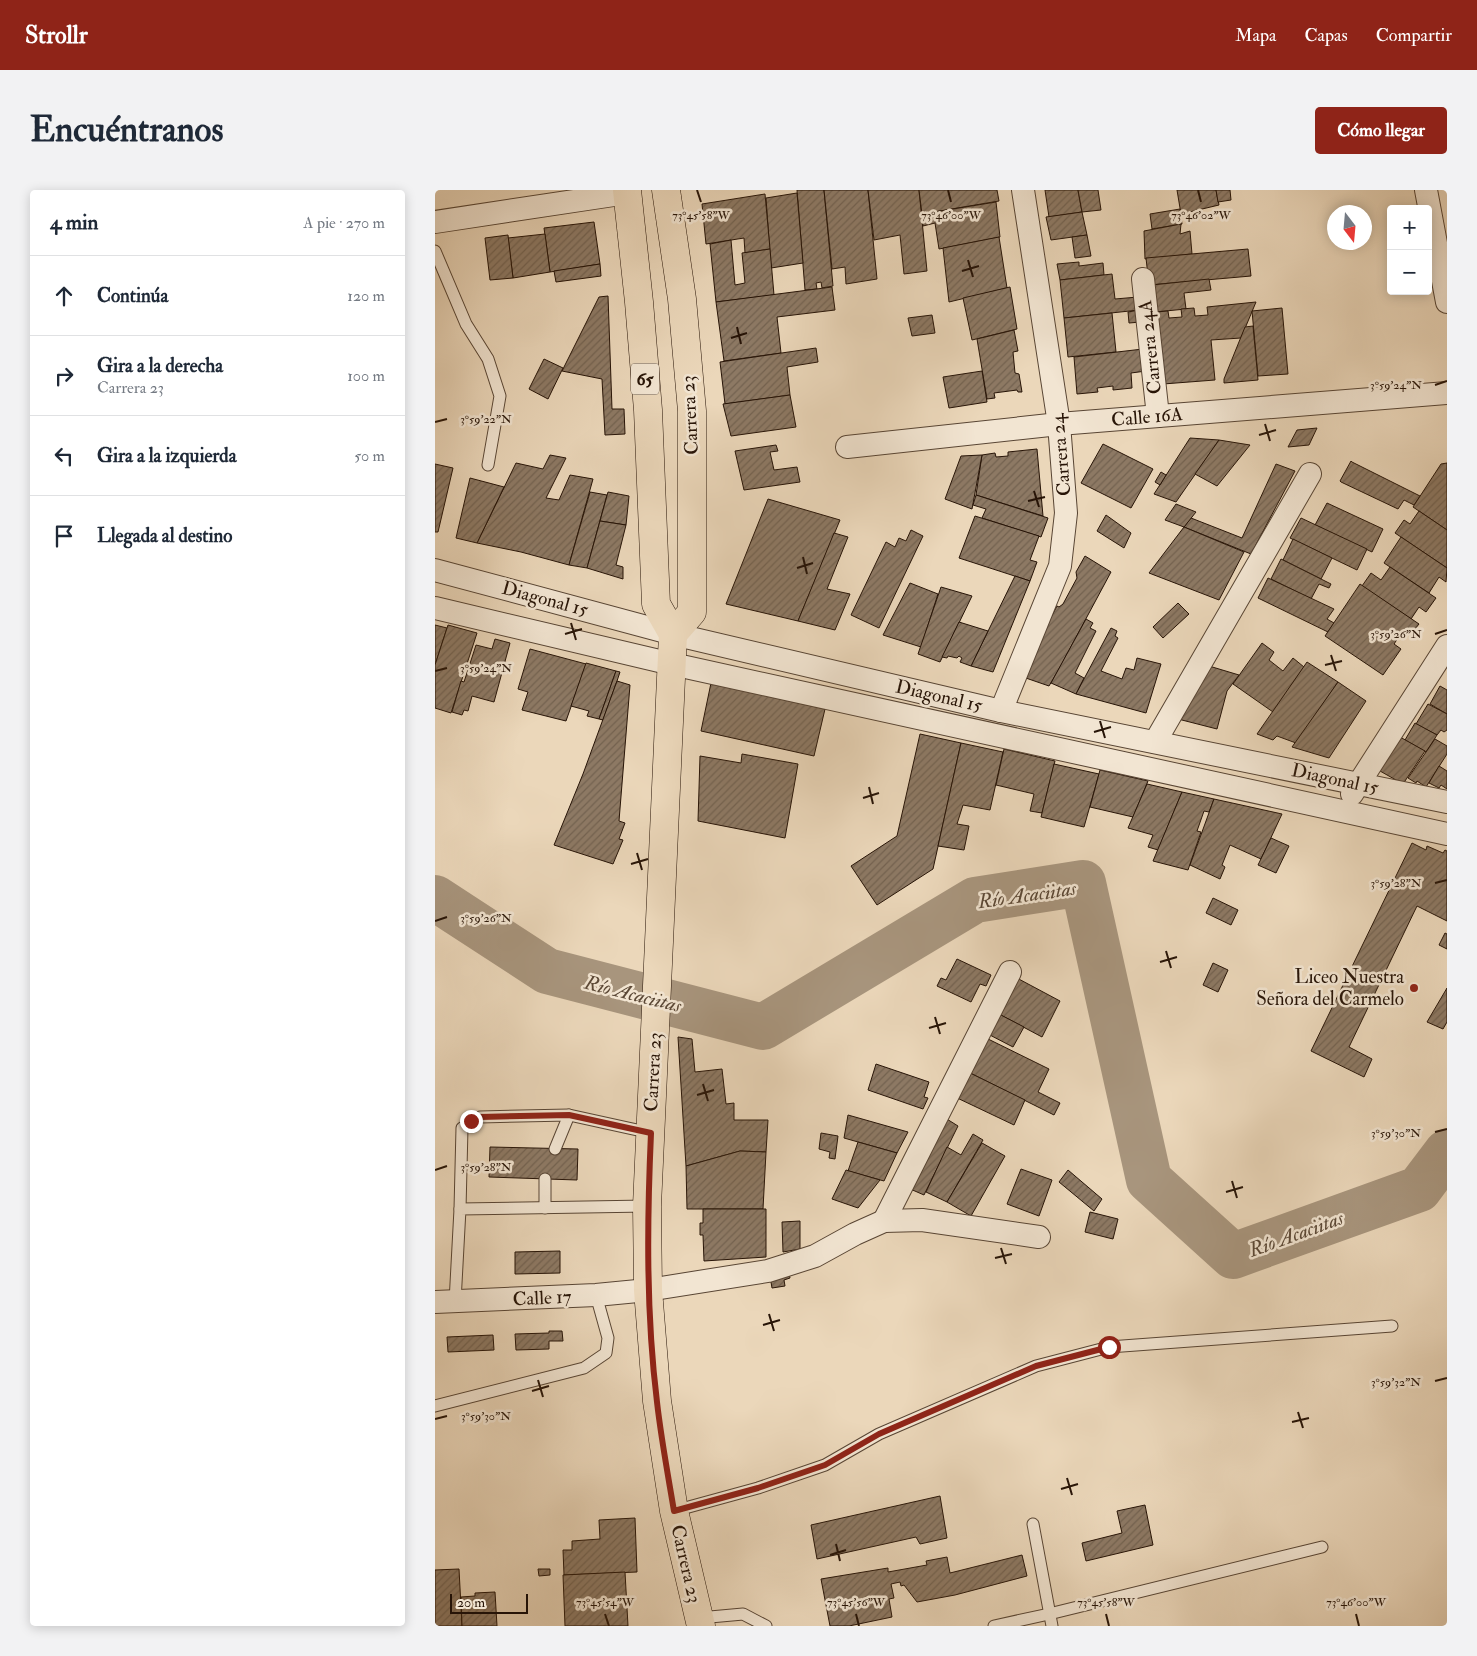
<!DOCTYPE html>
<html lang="es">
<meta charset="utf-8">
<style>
body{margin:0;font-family:"IM FELL Double Pica",serif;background:#f2f2f3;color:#1f2937}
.controls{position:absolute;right:15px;top:15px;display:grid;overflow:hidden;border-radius:5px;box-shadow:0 2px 12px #0003}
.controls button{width:45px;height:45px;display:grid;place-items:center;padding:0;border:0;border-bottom:1px solid #e0e1e3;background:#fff;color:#1f2937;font:25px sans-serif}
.compass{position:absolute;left:892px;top:15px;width:45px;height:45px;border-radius:50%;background:#fff;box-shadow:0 2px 12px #0003;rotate:164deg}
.scale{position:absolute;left:15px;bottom:12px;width:78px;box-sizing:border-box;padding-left:5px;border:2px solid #271407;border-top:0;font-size:14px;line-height:18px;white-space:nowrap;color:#271407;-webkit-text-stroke:4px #f2e5d2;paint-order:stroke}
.stop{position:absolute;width:15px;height:15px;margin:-11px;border:4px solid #8f2418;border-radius:50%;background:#fff}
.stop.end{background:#8f2418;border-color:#fff;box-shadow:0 1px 5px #0008}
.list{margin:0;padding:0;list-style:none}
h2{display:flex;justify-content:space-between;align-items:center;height:65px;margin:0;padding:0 20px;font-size:21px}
h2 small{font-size:16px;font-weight:400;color:#747a83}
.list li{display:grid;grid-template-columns:32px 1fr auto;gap:15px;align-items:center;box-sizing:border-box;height:80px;padding:0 20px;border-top:1px solid #e0e1e3}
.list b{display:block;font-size:19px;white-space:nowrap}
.list p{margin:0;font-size:16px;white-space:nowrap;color:#747a83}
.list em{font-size:16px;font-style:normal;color:#747a83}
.icon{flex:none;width:28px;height:28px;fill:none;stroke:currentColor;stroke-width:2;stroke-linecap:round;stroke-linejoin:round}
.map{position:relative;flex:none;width:1012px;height:1436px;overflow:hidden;border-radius:5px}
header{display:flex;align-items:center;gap:30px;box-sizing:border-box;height:70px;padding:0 25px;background:#8f2418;color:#fff}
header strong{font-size:24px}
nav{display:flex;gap:28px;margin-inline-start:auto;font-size:18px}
.intro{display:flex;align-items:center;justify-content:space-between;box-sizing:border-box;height:120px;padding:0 30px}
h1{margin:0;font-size:35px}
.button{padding:12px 22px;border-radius:5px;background:#8f2418;color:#fff;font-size:18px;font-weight:700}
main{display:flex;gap:30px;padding:0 30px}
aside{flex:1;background:#fff;border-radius:5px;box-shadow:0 2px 12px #0003}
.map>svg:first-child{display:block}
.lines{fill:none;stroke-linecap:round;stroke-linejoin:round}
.river{stroke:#a8957d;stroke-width:46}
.building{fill:url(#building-hatch);stroke:#271407}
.service-casing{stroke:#584534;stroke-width:13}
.minor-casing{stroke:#584534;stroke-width:24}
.primary-casing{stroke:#271407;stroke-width:29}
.service{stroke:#f2e5d2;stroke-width:11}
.minor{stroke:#f2e5d2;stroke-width:22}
.primary{stroke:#ebd7ba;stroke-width:28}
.route{stroke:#8f2418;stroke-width:6}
.ticks{fill:none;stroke:#271407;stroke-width:2}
.poi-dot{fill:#8f2418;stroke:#f2e5d2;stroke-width:2}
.labels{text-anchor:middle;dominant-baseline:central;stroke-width:5;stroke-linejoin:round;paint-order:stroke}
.shield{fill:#f2e5d2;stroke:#645344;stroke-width:1}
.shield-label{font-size:18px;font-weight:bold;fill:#271407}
.street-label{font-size:19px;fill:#271407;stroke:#f2e5d2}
.poi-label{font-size:19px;fill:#271407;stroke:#f2e5d2;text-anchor:end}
.water-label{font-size:20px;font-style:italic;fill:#5b4836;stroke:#f2e5d2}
.ticks-label{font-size:12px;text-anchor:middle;fill:#271407;stroke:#f2e5d2;stroke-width:5;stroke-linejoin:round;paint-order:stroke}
</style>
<header>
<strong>Strollr</strong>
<nav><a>Mapa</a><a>Capas</a><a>Compartir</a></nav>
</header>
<div class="intro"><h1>Encuéntranos</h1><a class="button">Cómo llegar</a></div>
<main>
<aside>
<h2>4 min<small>A pie · 270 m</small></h2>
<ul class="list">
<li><svg class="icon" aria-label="ahead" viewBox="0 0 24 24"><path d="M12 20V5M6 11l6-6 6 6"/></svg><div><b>Continúa</b></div><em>120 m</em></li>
<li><svg class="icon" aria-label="right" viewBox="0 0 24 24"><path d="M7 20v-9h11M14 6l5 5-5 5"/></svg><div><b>Gira a la derecha</b><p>Carrera 23</p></div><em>100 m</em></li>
<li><svg class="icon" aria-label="left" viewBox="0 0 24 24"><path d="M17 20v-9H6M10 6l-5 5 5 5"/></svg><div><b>Gira a la izquierda</b></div><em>50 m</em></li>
<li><svg class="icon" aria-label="arrive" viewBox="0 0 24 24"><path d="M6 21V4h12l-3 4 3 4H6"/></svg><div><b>Llegada al destino</b></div></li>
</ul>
</aside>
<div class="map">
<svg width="1012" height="1436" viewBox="0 0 1012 1436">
<defs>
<pattern id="building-hatch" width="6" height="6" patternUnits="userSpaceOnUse" patternTransform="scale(1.25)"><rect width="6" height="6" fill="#8d7964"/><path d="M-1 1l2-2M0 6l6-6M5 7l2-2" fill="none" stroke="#736250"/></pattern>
</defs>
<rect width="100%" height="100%" fill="#ebd7ba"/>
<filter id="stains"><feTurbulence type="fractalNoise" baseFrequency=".004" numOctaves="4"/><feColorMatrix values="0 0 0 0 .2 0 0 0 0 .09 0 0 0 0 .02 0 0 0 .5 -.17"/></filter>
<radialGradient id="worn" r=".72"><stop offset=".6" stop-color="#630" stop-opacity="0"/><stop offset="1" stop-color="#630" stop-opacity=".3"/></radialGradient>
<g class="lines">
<polyline class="river" points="0,708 112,781 328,837 540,710 648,693 714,990 798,1066 984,999 1012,962"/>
</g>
<g class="building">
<polygon points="362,0 389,0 398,96 387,98 386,92 381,93 382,99 370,100"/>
<polygon points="389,0 433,0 442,89 411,94 410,77 397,79"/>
<polygon points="433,0 484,0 492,81 469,84 465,45 439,50"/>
<polygon points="484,0 562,0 564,11 487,24"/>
<polygon points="610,0 643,0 647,22 614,27"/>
<polygon points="643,0 663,0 666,20 647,22"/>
<polygon points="742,0 781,0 784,15 746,24"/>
<polygon points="781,0 795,0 796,10 783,12"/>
<polygon points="362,3 368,73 336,78 331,8"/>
<polygon points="330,4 335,59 310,63 309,48 271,54 267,14"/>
<polygon points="561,12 565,47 504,59 500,33 488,36 487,24"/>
<polygon points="745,19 747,34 717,39 715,24"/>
<polygon points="647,22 652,45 616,50 611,27"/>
<polygon points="159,32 165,74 115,82 109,38"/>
<polygon points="746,34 745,44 755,41 757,64 710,69 709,41"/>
<polygon points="110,44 115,82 78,88 73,48"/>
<polygon points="73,45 78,88 55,90 50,48"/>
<polygon points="652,45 656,66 640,68 637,47"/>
<polygon points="564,47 572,98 514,112 508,58"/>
<polygon points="296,50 300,95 310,93 307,63 335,59 339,105 281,112 275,54"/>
<polygon points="813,59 816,86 714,95 711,68"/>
<polygon points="644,72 644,76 668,73 669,85 625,90 622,74"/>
<polygon points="165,74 166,86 121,92 119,81"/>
<polygon points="677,84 680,109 703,107 704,120 629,128 625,90"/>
<polygon points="774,89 776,100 749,103 751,119 720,122 717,95"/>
<polygon points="397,97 400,120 342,127 346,163 289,171 281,112"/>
<polygon points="575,97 582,139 537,150 528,108"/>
<polygon points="173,106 177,219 189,219 190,244 170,245 167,189 127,181 164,107"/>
<polygon points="821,112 806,148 776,150 780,190 728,194 720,122 733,121 734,128 747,127 746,119 759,118 760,126 773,125 772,117"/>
<polygon points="847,118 853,184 823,186 817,121"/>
<polygon points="704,120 706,132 694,133 693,122"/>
<polygon points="677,123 681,162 633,167 629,128"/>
<polygon points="497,125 500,143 477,146 473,128"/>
<polygon points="818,136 823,190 789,193 789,189 810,137"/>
<polygon points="579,140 583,161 578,162 580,183 584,184 587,202 583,202 582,200 559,203 560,208 552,209 542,149"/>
<polygon points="381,158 383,172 352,177 355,205 290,214 285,172"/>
<polygon points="708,159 711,181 696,183 697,198 678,200 678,196 662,198 663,202 642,204 639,167"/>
<polygon points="109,169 128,178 113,209 94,199"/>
<polygon points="547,181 552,212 514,218 508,187"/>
<polygon points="355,205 361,237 296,246 288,214"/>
<polygon points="882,238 874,255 853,257 862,240"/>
<polygon points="755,248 784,250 741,312 719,304"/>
<polygon points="784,250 815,255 782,296 760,284"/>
<polygon points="668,254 718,279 696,318 646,293"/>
<polygon points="341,255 343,261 335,262 339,280 362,277 365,292 309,300 300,261"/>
<polygon points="602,259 608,326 541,305 547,265 560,263 561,267 573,266 573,262"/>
<polygon points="115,265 131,268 111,308 124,310 135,285 158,289 134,375 86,362 42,353 81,273 108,279"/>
<polygon points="547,265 537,319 510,309 526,266"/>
<polygon points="916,271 917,272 985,306 979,315 969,310 963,319 906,292 905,291"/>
<polygon points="1012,273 1012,340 978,317 1006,274"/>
<polygon points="0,274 18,278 3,342 0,342"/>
<polygon points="841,274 860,281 816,364 749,337 756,328 807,348"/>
<polygon points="726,282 731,285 725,295 720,292"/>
<polygon points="35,288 69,297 42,353 21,348"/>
<polygon points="155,302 172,305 152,378 134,375"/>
<polygon points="173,302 194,306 191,335 165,331"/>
<polygon points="541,305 613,328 606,347 547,328 551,319 538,315"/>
<polygon points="333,309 405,330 363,431 291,414"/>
<polygon points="892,313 948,339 937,362 880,335"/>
<polygon points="741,314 761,322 749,337 730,330"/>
<polygon points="984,321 1012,340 1012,378 960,343 969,330 975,334"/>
<polygon points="671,325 696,343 689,358 662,341"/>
<polygon points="540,326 604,346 595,370 602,372 595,391 524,368"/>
<polygon points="866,328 932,359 922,380 855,348"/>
<polygon points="165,331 191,335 181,375 188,377 188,389 152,378"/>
<polygon points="749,337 809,362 784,410 714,383"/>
<polygon points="476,340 488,346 444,438 416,425 451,352 460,357 464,348 471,351"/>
<polygon points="399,343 413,347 392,399 415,404 400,440 363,431"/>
<polygon points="966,347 1012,378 1011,392 1004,387 994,403 949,373"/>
<polygon points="858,349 897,368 886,389 848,370"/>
<polygon points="650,366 676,382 624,479 614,496 585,486 622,416 624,417 628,414 642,388 641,382"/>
<polygon points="846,369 896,394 894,398 884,394 876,409 836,389"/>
<polygon points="955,377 1001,408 991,422 984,417 976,429 927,396 936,383 946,390"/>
<polygon points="580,386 595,391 558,482 536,476"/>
<polygon points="833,388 899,419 892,429 899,433 893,442 823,408"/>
<polygon points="475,393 503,404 486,457 448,445"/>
<polygon points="925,394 984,434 976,444 969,439 959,454 966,459 948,485 890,446"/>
<polygon points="506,397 537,406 505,472 483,464"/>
<polygon points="743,413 754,424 728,448 718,437"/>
<polygon points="651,429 658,433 655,438 661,441 640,483 649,488 641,504 616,493"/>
<polygon points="524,432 553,441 536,476 525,472 527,468 524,466 522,468 513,466 512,468 507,467"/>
<polygon points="0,435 12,438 0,475"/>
<polygon points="13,435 42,443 16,523 0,518 0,475"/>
<polygon points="676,438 682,441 680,446 683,448 666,481 687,489 691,478 699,480 702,468 726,474 711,523 641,504"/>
<polygon points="60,449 75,453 59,512 37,506 33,521 29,520 27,525 17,522 26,491 29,492 41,455 57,459"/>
<polygon points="827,453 839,462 834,470 848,481 858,468 869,477 838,522 798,494"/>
<polygon points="95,459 151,474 131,531 87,520 93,502 83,499"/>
<polygon points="872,472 903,492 861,553 842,546 838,550 822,544"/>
<polygon points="151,473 181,481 164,529 152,526 154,521 136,516"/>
<polygon points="774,476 804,485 792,501 782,539 743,529"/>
<polygon points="181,481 185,482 182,491 168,530 164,529"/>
<polygon points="182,491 195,495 184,631 190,633 184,649 188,650 178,674 119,655 148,584"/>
<polygon points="903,492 931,511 894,568 857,557"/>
<polygon points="276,493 390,519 379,566 266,541"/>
<polygon points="1005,496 1012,500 1012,524 995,514"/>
<polygon points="993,514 1012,524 1012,540 1009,542 1006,540 1002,545 981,534"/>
<polygon points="980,533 1002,545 991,562 970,550"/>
<polygon points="485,544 526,553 498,679 442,715 416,676 462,646"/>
<polygon points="965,547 990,561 968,594 945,581"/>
<polygon points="1000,549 1012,556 1012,564 991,597 982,591 981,593 973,588"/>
<polygon points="526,553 568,562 555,620 528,615 522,634 534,636 529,660 503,656"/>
<polygon points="569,559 620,571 607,623 595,621 599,604 561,595"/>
<polygon points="307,564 363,574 350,648 263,631 265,566 306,573"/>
<polygon points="619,574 664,584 649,637 606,627"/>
<polygon points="1004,576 1012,581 1012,599 1006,595 1004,598 994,593"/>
<polygon points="665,580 713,591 698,627 655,617"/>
<polygon points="712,594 747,602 723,660 713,657 718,645 693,638"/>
<polygon points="747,602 779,609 774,622 769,621 762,641 766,642 753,680 718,671"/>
<polygon points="779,609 847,624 826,669 795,655 787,675 790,677 785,689 755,675"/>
<polygon points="836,648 854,656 841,683 823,675"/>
<polygon points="977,653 991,660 992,656 1008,663 1010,660 1012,661 1012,731 982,716 914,857 937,869 929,887 876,861"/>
<polygon points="778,708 803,720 796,735 771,723"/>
<polygon points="1010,743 1012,744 1012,759 1004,755"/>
<polygon points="522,769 556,785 551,796 545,794 536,812 502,796 506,788 511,790"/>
<polygon points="778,773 793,780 783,802 768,795"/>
<polygon points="580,787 625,811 607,847 562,823"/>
<polygon points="1012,798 1012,832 1008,839 992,832"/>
<polygon points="562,823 589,837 578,857 551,843"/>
<polygon points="243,847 257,849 260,882 287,879 291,914 299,913 299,930 333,930 331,962 305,961 251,976"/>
<polygon points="549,847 614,879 603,902 625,913 619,925 531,881"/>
<polygon points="441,874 494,892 489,907 493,908 488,919 433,900"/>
<polygon points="531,881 590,910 579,935 518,906"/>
<polygon points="413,925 473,942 462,963 409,948"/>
<polygon points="507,926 523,936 489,1005 473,998"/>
<polygon points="386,943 403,946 400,969 394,968 395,962 384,959"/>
<polygon points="538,944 548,950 512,1012 491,1002 512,957 526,965"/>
<polygon points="423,952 462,963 449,991 413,981"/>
<polygon points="547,953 570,966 536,1026 512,1012"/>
<polygon points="55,957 143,959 142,990 54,987"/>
<polygon points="305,961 331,962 328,1019 252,1019 251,976"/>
<polygon points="586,979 617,990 604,1026 572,1014"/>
<polygon points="411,980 445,990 423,1018 397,1009"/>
<polygon points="633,980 667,1009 659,1021 624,992"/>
<polygon points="268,1019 331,1019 331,1067 269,1071 268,1045 265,1045 265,1033 268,1033"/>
<polygon points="655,1022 683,1029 678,1049 650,1042"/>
<polygon points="365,1031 365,1059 348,1062 347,1032"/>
<polygon points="125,1061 125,1083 80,1084 80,1062"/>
<polygon points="354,1083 355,1088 349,1090 350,1096 337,1098 335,1086"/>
<polygon points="114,1141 127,1141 128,1151 114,1151 114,1159 81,1160 80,1144 114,1143"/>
<polygon points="58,1145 59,1160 13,1162 12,1147"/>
<polygon points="505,1306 512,1348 485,1354 481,1347 382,1369 376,1335"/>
<polygon points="710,1315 718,1355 651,1371 647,1353 687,1343 682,1321"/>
<polygon points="200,1328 202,1382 129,1385 128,1360 137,1360 137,1351 165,1349 164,1330"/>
<polygon points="587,1365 592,1386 520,1405 482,1412 469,1395 466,1396 465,1392 456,1394 459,1408 454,1409 457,1427 414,1436 395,1436 386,1389 453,1378 453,1382 492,1375 491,1371 512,1367 515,1383"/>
<polygon points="24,1379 27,1436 0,1436 0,1380"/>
<polygon points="103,1379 115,1379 115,1385 104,1386"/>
<polygon points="190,1382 193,1436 130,1436 128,1385"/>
<polygon points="60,1402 62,1436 27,1436 26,1407 40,1406 40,1403"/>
</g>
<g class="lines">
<g class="service-casing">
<g id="service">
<polyline points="0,61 31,134 53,169 65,206 53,275"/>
<polyline points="120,959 134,925"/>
<polyline points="110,1018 110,989"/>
<polyline points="25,1019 27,938 45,927 134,925 216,943"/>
<polyline points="20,1112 25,1019 212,1016"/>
<polyline points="0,1216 149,1178 171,1163 173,1148 161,1105"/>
<polyline points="239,1321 323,1298 390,1275 444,1244 601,1176 674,1157 957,1136"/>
<polyline points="598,1334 617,1436"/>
<polyline points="264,1428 308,1424 331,1436"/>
<polyline points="559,1436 614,1424 887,1357"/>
</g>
</g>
<g class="minor-casing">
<g id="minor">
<polyline points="991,0 1012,112"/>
<polyline points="0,32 192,3"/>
<polyline points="708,89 723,226"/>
<polyline points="412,257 624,234 1012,203"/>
<polyline points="0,380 238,444 566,521 1012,612"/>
<polyline points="0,418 237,474 1012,644"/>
<polyline points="566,521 625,376 631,323 624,234 588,0"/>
<polyline points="720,552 875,284"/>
<polyline points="917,604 1012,456"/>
<polyline points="449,1031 575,782"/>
<polyline points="0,1112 161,1105 213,1100 333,1081 380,1066 420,1044 449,1031 487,1030 604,1047"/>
</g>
</g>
<g class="primary-casing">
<g id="primary">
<polyline points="192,0 204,112 213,220 221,414 238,444 212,1016 213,1100 222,1211 239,1321 266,1436"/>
<polyline points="231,0 247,109 257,221 257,422 238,444"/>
</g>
</g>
<use href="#service" class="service"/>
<use href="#minor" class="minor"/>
<use href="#primary" class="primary"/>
</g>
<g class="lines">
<path class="route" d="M36 931 45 927 134 925 216 943C212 1032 211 1123 222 1212 226 1248 233 1285 239 1321L323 1298 390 1275 444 1244 601 1176 674 1157"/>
</g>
<path class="ticks" d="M262 0 266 12M513 0 516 12M763 0 766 12M533 70 538 87M527 81 544 76M302 137 306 154M296 148 312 143M1000 195 1012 191M0 232 12 229M830 234 835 251M824 245 841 240M599 301 604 317M593 311 610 307M368 367 372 384M362 378 378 373M136 433 141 450M130 444 147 439M1000 444 1012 440M896 465 901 481M890 475 907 471M0 481 12 478M665 531 670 548M659 542 676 537M434 597 438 614M428 608 444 603M202 663 207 680M196 674 213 669M1000 693 1012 690M0 731 12 727M731 761 736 778M725 772 742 767M500 827 505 844M494 838 511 833M268 894 273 911M262 905 279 900M1000 942 1012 939M0 980 12 976M797 991 802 1008M791 1002 808 997M566 1058 571 1074M560 1068 577 1064M334 1124 339 1141M328 1135 345 1130M103 1190 108 1207M1000 1191 1012 1188M97 1201 114 1196M863 1222 868 1238M0 1229 12 1226M857 1232 874 1228M632 1288 637 1305M626 1299 643 1294M401 1354 405 1371M395 1365 411 1360M170 1424 174 1436M421 1424 424 1436M671 1424 674 1436M921 1424 924 1436"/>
<circle class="poi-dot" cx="979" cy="798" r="5"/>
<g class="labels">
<rect class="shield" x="196" y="173.5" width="28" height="31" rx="4"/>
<g class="shield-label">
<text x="210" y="189">65</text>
</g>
<g class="street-label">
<text transform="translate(715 157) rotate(-96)">Carrera 24A</text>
<text transform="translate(255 225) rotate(-93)">Carrera 23</text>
<text transform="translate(712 227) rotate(-5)">Calle 16A</text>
<text transform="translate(626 265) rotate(-95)">Carrera 24</text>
<text transform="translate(110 409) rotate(15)">Diagonal 15</text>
<text transform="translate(504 506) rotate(13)">Diagonal 15</text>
<text transform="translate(900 589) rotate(12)">Diagonal 15</text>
<text transform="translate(218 882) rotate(-87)">Carrera 23</text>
<text transform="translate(107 1108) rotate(-3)">Calle 17</text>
<text transform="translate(251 1374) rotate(77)">Carrera 23</text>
</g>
<g class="poi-label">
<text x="969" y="787">Liceo Nuestra<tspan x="969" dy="22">Señora del Carmelo</tspan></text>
</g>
<g class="water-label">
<text transform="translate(592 705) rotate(-8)">Río Acaciitas</text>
<text transform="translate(198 804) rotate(14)">Río Acaciitas</text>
<text transform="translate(861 1044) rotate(-20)">Río Acaciitas</text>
</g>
</g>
<g class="ticks-label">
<text x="266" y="29">73°45'58"W</text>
<text x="516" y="29">73°46'00"W</text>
<text x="766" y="29">73°46'02"W</text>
<text x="961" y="199">3°59'24"N</text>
<text x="51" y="233">3°59'22"N</text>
<text x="961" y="448">3°59'26"N</text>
<text x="51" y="482">3°59'24"N</text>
<text x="961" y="697">3°59'28"N</text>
<text x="51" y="732">3°59'26"N</text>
<text x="961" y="947">3°59'30"N</text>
<text x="51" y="981">3°59'28"N</text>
<text x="961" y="1196">3°59'32"N</text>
<text x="51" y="1230">3°59'30"N</text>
<text x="170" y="1416">73°45'54"W</text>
<text x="421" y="1416">73°45'56"W</text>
<text x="671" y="1416">73°45'58"W</text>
<text x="921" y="1416">73°46'00"W</text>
</g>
<rect width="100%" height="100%" filter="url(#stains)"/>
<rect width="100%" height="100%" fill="url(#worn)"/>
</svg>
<div class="controls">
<button>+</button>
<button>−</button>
</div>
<svg class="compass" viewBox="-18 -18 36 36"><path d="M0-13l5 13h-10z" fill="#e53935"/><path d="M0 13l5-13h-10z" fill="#747a83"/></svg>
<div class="scale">20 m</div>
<div class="stop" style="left:674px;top:1157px"></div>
<div class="stop end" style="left:36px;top:931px"></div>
</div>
</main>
